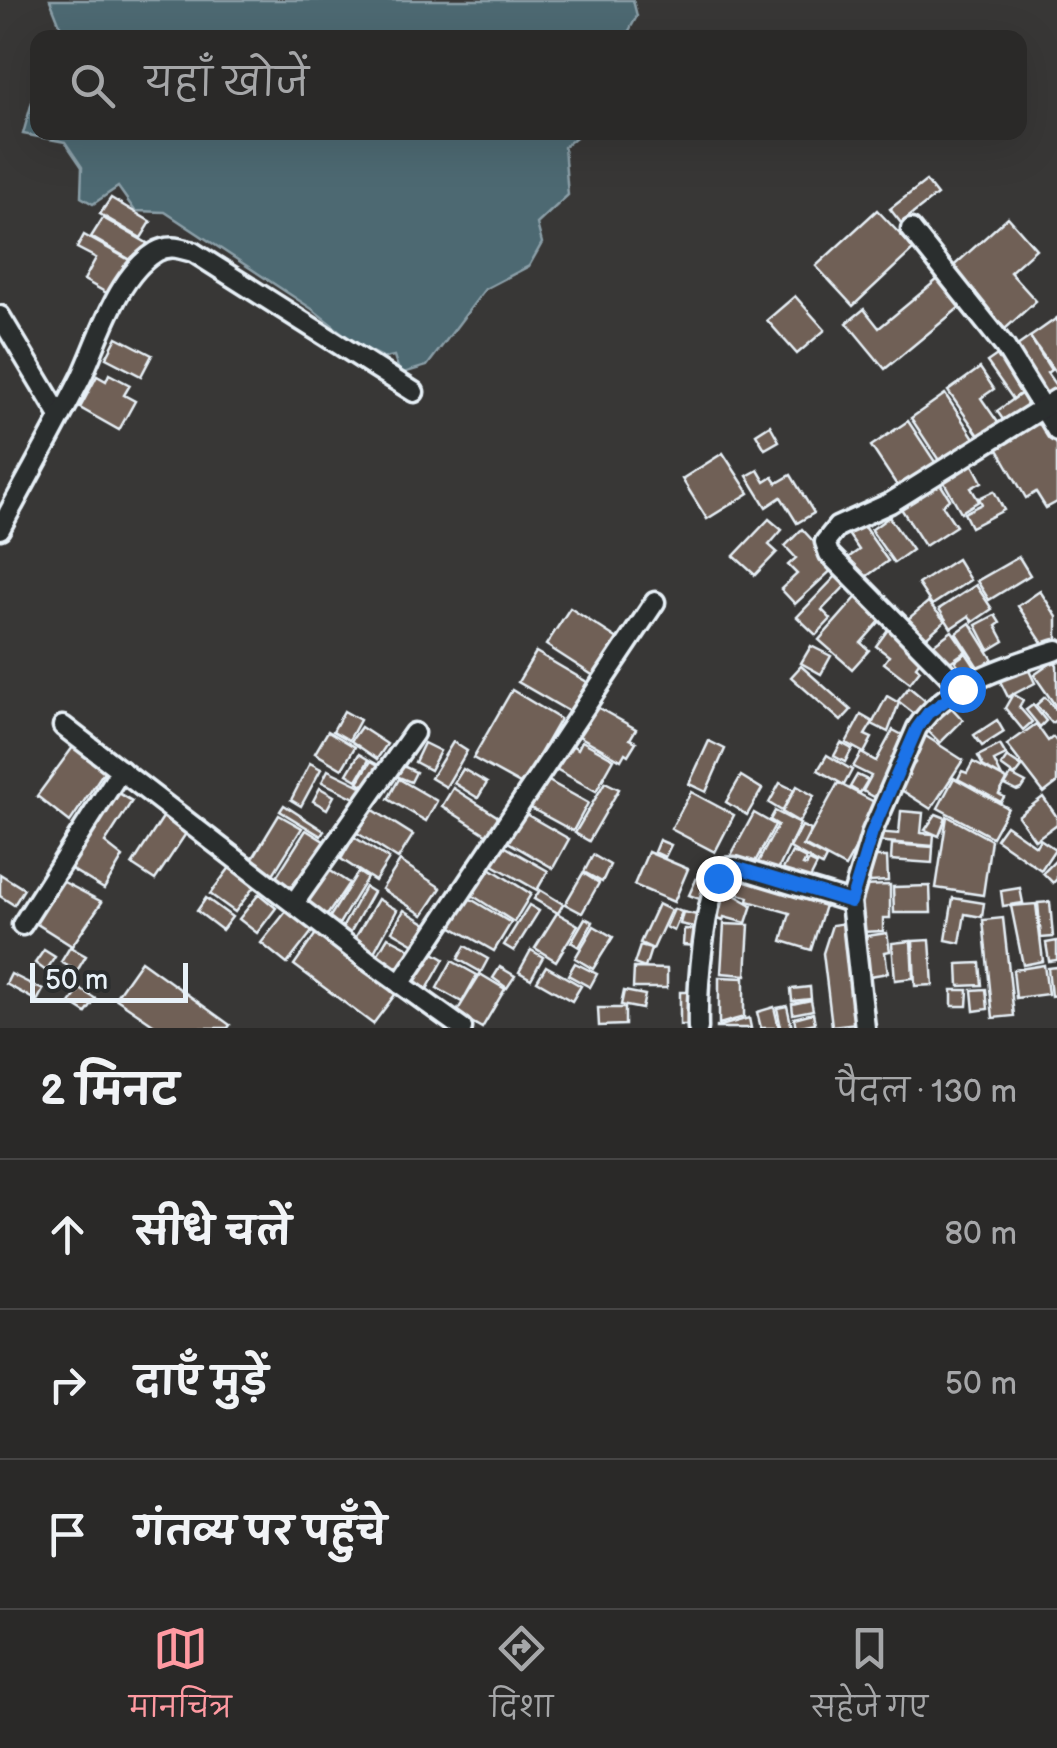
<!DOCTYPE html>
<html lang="hi">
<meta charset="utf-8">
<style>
body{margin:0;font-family:"Balsamiq Sans","Playpen Sans Deva",sans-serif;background:#323130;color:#f1f3f6}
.scale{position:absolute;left:30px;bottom:25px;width:158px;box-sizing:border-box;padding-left:10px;border:5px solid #e8f1f8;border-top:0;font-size:28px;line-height:35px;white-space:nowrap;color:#e8f1f8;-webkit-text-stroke:8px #2a2d2e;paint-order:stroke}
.stop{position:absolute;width:30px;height:30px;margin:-22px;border:8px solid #1a73e8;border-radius:50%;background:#fff}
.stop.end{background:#1a73e8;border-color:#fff;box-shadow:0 2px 10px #0008}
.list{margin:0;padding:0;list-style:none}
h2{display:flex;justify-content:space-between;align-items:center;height:130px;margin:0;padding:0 40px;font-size:42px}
h2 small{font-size:32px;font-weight:400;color:#a5a6a8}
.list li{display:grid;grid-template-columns:65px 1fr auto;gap:30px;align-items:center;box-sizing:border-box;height:150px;padding:0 40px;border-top:2px solid #464545}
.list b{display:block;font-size:38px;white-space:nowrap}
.list em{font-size:32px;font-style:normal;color:#a5a6a8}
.icon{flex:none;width:55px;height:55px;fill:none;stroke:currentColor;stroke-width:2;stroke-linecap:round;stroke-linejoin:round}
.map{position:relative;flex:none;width:1057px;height:1028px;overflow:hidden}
.search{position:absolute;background:#2a2928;box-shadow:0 10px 40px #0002;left:30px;right:30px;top:30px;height:110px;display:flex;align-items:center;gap:25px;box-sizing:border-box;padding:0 35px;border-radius:20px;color:#a5a6a8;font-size:38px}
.sheet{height:580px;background:#2a2928}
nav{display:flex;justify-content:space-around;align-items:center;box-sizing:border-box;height:140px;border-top:2px solid #464545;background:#2a2928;font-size:28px;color:#a5a6a8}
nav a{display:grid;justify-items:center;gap:5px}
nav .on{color:#ff9aa2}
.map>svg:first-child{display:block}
.water{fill:#4d6972;stroke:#8b9fa8;stroke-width:2.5}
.building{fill:#6f6056;stroke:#e8f1f8;stroke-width:2.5}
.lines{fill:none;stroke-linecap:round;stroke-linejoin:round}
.street-casing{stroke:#e8f1f8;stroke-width:25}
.street{stroke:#2a2d2e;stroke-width:18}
.route{stroke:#1a73e8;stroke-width:12}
</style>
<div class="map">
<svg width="1057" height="1028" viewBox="0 0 1057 1028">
<rect width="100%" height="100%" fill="#383736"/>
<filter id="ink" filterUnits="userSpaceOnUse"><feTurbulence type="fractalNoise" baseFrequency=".01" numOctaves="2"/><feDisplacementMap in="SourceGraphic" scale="20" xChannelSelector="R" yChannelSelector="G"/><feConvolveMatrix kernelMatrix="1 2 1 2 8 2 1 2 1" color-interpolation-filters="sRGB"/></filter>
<g filter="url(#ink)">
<g class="water">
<polygon points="50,0 633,0 637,16 625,38 65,38"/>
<polygon points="37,84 38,132 581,133 564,147 568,195 537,224 542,243 529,266 485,289 427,366 400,374 394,356 385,358 355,343 312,309 165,212 135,211 118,187 93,204 81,197 82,167 65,142 23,134"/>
</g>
<g class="building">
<polygon points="926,181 937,195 901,223 890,209"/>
<polygon points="111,198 151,222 141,238 100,214"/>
<polygon points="877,210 914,249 853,306 816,266"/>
<polygon points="1008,217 1036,249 1010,272 1036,301 1005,329 948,271"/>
<polygon points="103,218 147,243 136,263 91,237"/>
<polygon points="84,235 131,261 112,296 84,280 96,258 77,248"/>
<polygon points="944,274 966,302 885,369 847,323 864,309 879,328"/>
<polygon points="795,296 825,330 797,354 767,320"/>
<polygon points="1057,318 1057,375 1030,337"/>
<polygon points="117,337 152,355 141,376 106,358"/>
<polygon points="1030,337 1051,370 1047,373 1057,387 1046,396 1010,351"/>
<polygon points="1003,351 1029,388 1013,399 987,362"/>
<polygon points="980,368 994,389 981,398 999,424 980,437 948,391"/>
<polygon points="109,374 130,385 124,395 135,401 119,430 80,408 97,376 106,381"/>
<polygon points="1025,391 1034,404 1006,424 997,411"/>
<polygon points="945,394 974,438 940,462 911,418"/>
<polygon points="1042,419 1057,445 1057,502 1046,508 1036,492 1026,498 996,446"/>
<polygon points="908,421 937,465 900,490 871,446"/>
<polygon points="770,425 779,441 765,449 756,434"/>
<polygon points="723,453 749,493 707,519 682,479"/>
<polygon points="971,461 982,482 971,488 979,501 961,512 941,477"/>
<polygon points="758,470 765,482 773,477 777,483 791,475 814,513 797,523 781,497 766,507 747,476"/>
<polygon points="939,482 950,499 942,505 956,526 925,546 900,507"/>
<polygon points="994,491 1004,510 971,527 964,513 982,504 979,498"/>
<polygon points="889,517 912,550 894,563 871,530"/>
<polygon points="769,519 782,530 769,545 777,552 755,575 734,556"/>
<polygon points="860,521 888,561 860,581 845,560 859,550 846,531"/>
<polygon points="802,529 836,566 795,604 781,589 797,574 788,565 796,558 785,546"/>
<polygon points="1019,557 1030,575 989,600 977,581"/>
<polygon points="957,559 970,580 932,605 918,584"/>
<polygon points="839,573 849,582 822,610 831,619 816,635 797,617"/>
<polygon points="976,585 992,609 973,622 969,616 951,628 939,609"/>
<polygon points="862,591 887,613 861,643 869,650 852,669 819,640"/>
<polygon points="1040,591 1057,617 1057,644 1047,650 1018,606"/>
<polygon points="928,602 945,621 920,643 902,624"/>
<polygon points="570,608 621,641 597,678 546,645"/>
<polygon points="995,615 1000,623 996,626 1004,641 989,650 976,625"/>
<polygon points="970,623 995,663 981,672 956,633"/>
<polygon points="889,628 924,655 916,666 920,670 910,683 884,663 889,656 876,646"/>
<polygon points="952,631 966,651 947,664 926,650"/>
<polygon points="811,646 831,656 821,674 801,663"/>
<polygon points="536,652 587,682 570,712 518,682"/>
<polygon points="966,653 978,671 968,679 955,661"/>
<polygon points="1054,661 1057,665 1057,708 1034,675"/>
<polygon points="1025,662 1035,683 1008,697 997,675"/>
<polygon points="801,666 851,710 841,721 791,677"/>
<polygon points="909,687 928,703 917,716 898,701"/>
<polygon points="512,690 560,719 522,785 473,758"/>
<polygon points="1013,694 1023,700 1019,707 1032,722 1023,730 1005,708"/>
<polygon points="887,696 899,703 888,732 872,724"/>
<polygon points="1045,697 1057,711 1057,719 1052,723 1036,705"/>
<polygon points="947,703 963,720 940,743 923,726"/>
<polygon points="1033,705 1046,721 1040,727 1026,710"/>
<polygon points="595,706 636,729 630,739 636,742 628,755 625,753 621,760 572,732 579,719 586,723"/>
<polygon points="344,711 360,720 349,740 333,731"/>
<polygon points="861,715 873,722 865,735 872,738 864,753 846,743"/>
<polygon points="997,720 1004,732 982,746 974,735"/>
<polygon points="1036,724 1048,741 1053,737 1057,742 1057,783 1044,793 1007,745"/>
<polygon points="361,727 387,744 377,759 351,741"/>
<polygon points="893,730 910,739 878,799 863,791 871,776 853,767 861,753 876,761"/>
<polygon points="328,731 355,747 342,769 315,753"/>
<polygon points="921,733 963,760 931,809 895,786 915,763 906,756"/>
<polygon points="582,741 614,759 596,791 556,769 570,744 578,749"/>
<polygon points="709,741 725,749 706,792 689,784"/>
<polygon points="453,742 467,751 446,787 431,778"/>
<polygon points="424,743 440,751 430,770 415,762"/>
<polygon points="841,743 852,749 845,762 834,756"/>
<polygon points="1000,745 1006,755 994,761 1002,777 983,766 978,756"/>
<polygon points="73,747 105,770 70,822 37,796"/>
<polygon points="359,754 369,760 357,780 347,774"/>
<polygon points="827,755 852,770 844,785 818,770"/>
<polygon points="1007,757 1022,767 1015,776 1001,766"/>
<polygon points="371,761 380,766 367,787 358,782"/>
<polygon points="973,762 1007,780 999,794 1004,797 1001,802 958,779 962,771 967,773"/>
<polygon points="310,763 321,769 301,806 291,800"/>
<polygon points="401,765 416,772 411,782 396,776"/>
<polygon points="463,769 487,783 478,798 454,783"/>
<polygon points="328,770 367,789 361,801 322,782"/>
<polygon points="857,775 868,780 860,793 850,787"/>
<polygon points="1011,775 1026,783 1022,789 1017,791 1005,785"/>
<polygon points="741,776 762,789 747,815 726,802"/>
<polygon points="954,778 1008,808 992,837 938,808"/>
<polygon points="399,779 437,801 426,821 388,799"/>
<polygon points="545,779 588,803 573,831 529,807"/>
<polygon points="605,782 619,789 589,841 575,833"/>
<polygon points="780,783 794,790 782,811 769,803"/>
<polygon points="838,783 880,805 845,867 804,845"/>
<polygon points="797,786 814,796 799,822 782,812"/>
<polygon points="320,788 334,796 327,809 313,801"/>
<polygon points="453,788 503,820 492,838 442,806"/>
<polygon points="115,791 132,801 105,843 123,857 104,889 66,866"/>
<polygon points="691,792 734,815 715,852 671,829"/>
<polygon points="1043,797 1057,817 1057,824 1035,840 1018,816"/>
<polygon points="284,805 324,831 321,836 280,811"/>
<polygon points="367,806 413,835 398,859 351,829"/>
<polygon points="167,811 191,826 155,880 132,865"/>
<polygon points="775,811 800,824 775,876 756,866 778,825 770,820"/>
<polygon points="901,811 923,813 921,833 934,834 933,846 875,841 876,832 899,834"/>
<polygon points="524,813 569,839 553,868 508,842"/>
<polygon points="754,813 775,825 750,871 729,859"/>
<polygon points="936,814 946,818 939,836 925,830"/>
<polygon points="279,815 302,828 270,879 248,866"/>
<polygon points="947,816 991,840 983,895 936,888"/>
<polygon points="1006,825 1036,846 1040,839 1055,849 1041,870 996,839"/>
<polygon points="802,826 811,830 803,846 826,858 822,866 790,848"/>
<polygon points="306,830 327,843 294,895 273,882"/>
<polygon points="354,837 389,859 375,881 341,859"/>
<polygon points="659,840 671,845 665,857 654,852"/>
<polygon points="497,842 548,871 537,890 486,861"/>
<polygon points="892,844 933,847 932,863 891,860"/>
<polygon points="648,852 688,869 674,902 634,885"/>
<polygon points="792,852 806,859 803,865 806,866 809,861 817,865 809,881 803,877 799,885 780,875"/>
<polygon points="593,855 610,865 602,882 584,872"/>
<polygon points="869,857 887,857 888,881 870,882"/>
<polygon points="1057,859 1057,879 1053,883 1043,873"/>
<polygon points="400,861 441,888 423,915 382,889"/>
<polygon points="485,865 531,894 514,922 467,892"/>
<polygon points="231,866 256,884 235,912 210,894"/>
<polygon points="326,868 349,883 326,917 303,902"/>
<polygon points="700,871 712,876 702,900 689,895"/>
<polygon points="358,872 367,878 336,929 326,923"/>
<polygon points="583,873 599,883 582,913 565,904"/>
<polygon points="741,873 827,899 811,950 782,941 790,913 748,901 749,897 735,893"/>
<polygon points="0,874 24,889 14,905 0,896"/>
<polygon points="60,880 102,902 72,946 34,922"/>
<polygon points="890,885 890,918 883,918 883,931 861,932 860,886"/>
<polygon points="719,886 752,905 746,923 724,917 723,921 709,915"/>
<polygon points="930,886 931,913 894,913 893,887"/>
<polygon points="365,887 373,892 349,935 341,930"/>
<polygon points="1020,888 1023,903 1003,906 1001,891"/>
<polygon points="540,890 563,904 558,913 534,899"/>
<polygon points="259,894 276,908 257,933 239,919"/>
<polygon points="464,895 511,923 494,951 447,924"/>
<polygon points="206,898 232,917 222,930 197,911"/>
<polygon points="953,898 984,903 982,917 965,914 960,943 946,940"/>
<polygon points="378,899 397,910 374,952 354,940"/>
<polygon points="1050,902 1053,937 1041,938 1038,903"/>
<polygon points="292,904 318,924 287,964 261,943"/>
<polygon points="658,904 671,910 653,949 640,943"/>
<polygon points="1036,904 1043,961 1023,965 1011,906"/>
<polygon points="529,905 539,911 514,951 504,945"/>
<polygon points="674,909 682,912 674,931 666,927"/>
<polygon points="404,910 430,926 418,946 392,931"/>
<polygon points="683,912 706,917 703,929 680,924"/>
<polygon points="557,913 578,925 556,961 535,948"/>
<polygon points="585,918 593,922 579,947 571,942"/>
<polygon points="1003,918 1014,1016 993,1018 983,920"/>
<polygon points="852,922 865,1022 832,1026 823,953 832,925"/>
<polygon points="724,924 749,925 746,975 721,973"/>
<polygon points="594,926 613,937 593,969 575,958"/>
<polygon points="684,929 699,930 697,946 683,945"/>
<polygon points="317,932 397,992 373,1024 294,965"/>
<polygon points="887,933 890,951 885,952 888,973 870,976 860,937"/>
<polygon points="388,937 418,953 406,974 376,957"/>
<polygon points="930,940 933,985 915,986 913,941"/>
<polygon points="911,941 913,978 895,980 892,943"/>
<polygon points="1057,941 1057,960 1049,961 1046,943"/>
<polygon points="465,946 488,959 481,972 458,959"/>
<polygon points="640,946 651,949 645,968 634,964"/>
<polygon points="70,947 86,956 77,971 61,962"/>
<polygon points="425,948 444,959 426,991 406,980"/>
<polygon points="44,950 55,957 46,971 35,963"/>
<polygon points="531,950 543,957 531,979 519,972"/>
<polygon points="141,961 230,1025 228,1028 159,1028 115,998"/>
<polygon points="452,961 477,975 462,1002 437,988"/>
<polygon points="575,963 597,974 590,987 568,975"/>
<polygon points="980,963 982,985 959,986 958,964"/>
<polygon points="1044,965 1048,994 1016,998 1013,970"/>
<polygon points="546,966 581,986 572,1001 537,981"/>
<polygon points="500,967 515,976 507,988 493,978"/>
<polygon points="1057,967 1057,995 1051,996 1048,968"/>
<polygon points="634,968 667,969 667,988 633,988"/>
<polygon points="11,974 43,990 37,1001 6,984"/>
<polygon points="480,974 505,989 482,1028 456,1013"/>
<polygon points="719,977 744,978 744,1017 719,1024"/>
<polygon points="810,987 811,999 792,1001 791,989"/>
<polygon points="80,989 96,999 86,1013 70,1003"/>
<polygon points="986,989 988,1009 974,1011 972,990"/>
<polygon points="952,990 968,990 967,1006 952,1006"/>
<polygon points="624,991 645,995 642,1009 621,1005"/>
<rect x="680" y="992" width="11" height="33"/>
<polygon points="811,1000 813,1010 793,1014 792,1004"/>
<polygon points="787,1006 792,1028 781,1028 777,1008"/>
<polygon points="774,1007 779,1028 761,1028 757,1012"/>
<polygon points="598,1008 625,1008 625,1025 599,1026"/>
<polygon points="813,1013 815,1023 796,1027 794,1018"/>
<polygon points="749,1018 751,1028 717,1028 717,1027"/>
</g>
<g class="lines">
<g class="street-casing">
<g id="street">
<polyline points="911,229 1005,347 1057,431"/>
<polyline points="0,316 60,416"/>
<path d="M0 529C27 479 55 429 81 378 100 338 116 277 156 252 169 244 179 248 193 252L414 392"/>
<polyline points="962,689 829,554 825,542 837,527 890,503 1057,399"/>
<polyline points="63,726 367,960 462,1028"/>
<polyline points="294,903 414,733"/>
<polyline points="22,925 121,770"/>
<polyline points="400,984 655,602"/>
<path d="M698 1028C697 992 703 896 724 868L735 867 851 902"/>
<path d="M865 1028 851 902 872 832 917 728C947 683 1007 666 1057 650"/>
</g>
</g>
<use href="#street" class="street"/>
</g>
</g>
<g class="lines" filter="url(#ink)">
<polyline class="route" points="718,878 724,868 735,867 851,902 872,832 917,728 928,713 962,689"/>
</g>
</svg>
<div class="scale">50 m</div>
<div class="stop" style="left:962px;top:689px"></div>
<div class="stop end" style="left:718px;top:878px"></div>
<div class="search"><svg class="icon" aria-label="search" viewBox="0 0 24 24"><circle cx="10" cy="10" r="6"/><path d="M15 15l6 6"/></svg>यहाँ खोजें</div>
</div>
<section class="sheet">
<h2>2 मिनट<small>पैदल · 130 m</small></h2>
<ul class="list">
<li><svg class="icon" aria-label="ahead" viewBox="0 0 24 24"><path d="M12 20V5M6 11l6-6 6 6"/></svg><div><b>सीधे चलें</b></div><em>80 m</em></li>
<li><svg class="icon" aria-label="right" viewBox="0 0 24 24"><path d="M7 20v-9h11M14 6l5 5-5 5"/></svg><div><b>दाएँ मुड़ें</b></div><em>50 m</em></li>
<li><svg class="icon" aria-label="arrive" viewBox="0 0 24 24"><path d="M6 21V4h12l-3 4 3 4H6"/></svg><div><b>गंतव्य पर पहुँचे</b></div></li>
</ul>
</section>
<nav>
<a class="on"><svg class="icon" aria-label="map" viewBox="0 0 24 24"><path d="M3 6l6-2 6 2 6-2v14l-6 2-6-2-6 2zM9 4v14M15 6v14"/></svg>मानचित्र</a>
<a><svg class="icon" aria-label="directions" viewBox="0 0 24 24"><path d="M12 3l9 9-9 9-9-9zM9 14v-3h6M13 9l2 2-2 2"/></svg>दिशा</a>
<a><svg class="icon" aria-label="saved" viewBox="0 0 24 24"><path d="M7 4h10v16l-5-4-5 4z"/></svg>सहेजे गए</a>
</nav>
